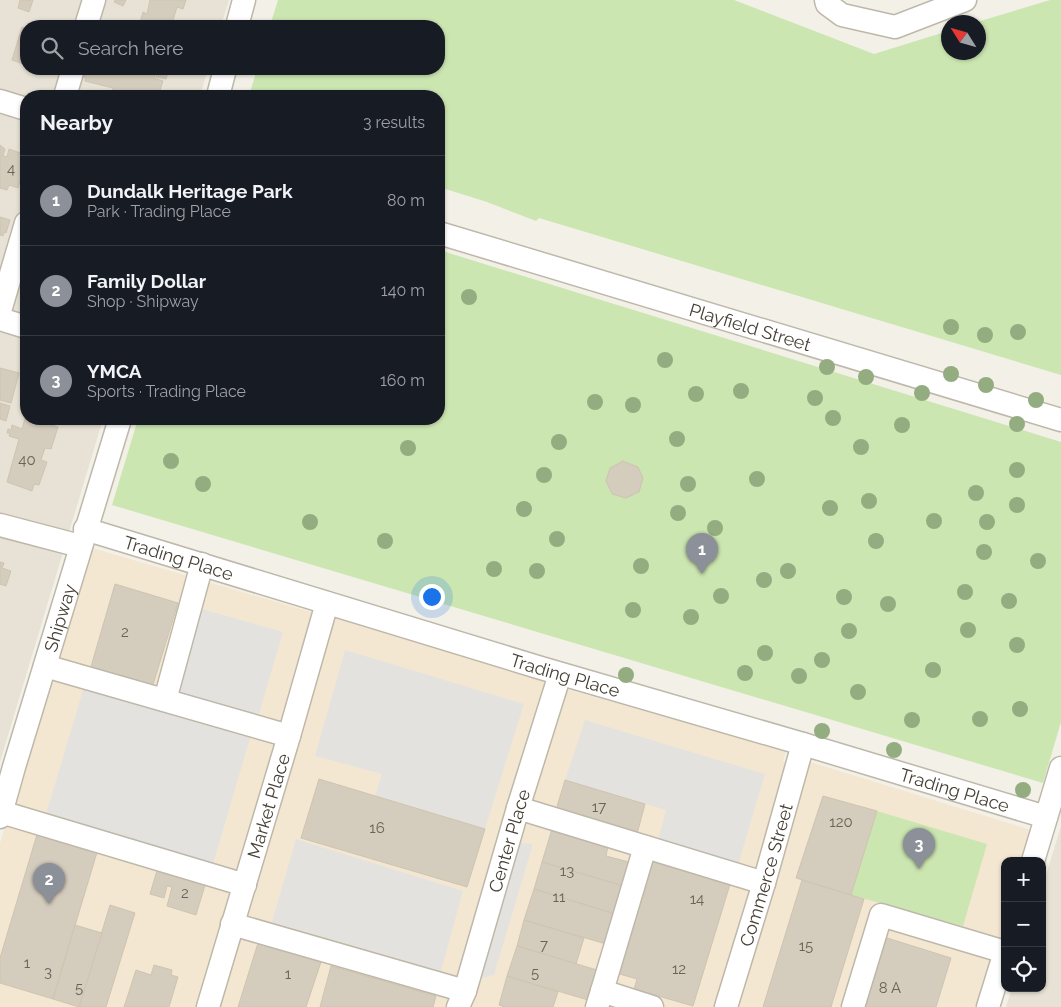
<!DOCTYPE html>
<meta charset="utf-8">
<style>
body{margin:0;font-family:Raleway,sans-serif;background:#242831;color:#f1f3f6}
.controls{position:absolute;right:15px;bottom:15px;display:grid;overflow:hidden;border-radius:10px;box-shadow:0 1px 4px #0004}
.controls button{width:45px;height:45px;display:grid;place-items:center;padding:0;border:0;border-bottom:1px solid #363941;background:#171b24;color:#f1f3f6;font:25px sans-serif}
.compass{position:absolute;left:941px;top:15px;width:45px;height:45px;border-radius:50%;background:#171b24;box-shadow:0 1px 4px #0004;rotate:307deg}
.you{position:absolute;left:431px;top:596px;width:18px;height:18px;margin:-12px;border:4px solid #fff;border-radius:50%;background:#1a73e8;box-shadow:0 0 0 8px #1a73e833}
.badge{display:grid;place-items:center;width:32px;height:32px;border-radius:50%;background:#8c9099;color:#fff;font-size:16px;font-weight:700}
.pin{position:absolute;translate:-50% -41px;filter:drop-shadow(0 1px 2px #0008)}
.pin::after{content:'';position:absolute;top:26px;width:18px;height:15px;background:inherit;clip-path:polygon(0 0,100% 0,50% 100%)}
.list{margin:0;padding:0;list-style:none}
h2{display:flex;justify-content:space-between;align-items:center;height:65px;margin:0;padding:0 20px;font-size:21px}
h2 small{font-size:16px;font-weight:400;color:#9ea1a6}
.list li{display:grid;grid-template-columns:32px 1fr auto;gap:15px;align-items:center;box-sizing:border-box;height:90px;padding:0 20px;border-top:1px solid #363941}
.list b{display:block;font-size:19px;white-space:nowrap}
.list p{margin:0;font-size:16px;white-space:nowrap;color:#9ea1a6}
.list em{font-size:16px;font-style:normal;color:#9ea1a6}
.icon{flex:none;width:28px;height:28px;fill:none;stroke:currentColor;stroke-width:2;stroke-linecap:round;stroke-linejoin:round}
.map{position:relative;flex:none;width:1061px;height:1007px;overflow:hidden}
.search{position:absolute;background:#171b24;box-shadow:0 1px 4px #0004;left:20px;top:20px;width:425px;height:55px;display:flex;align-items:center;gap:12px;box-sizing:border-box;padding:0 18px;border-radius:20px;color:#9ea1a6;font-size:19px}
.panel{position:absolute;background:#171b24;box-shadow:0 1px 4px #0004;left:20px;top:90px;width:425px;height:335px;border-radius:20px}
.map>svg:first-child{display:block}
.residential{fill:#e7e2d5}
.commercial{fill:#f4e7d2}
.green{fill:#cce6b1}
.parking{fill:#e4e2df}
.building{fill:#d4ccbd;stroke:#cfc4b0}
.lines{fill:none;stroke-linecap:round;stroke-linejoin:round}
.minor-casing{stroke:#beb8aa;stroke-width:25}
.minor{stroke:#fff;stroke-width:22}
.tree{fill:#93ad80}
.labels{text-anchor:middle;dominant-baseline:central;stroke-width:5;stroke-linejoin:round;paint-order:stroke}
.number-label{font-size:15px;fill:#6a6358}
.street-label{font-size:18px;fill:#464036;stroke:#fff}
</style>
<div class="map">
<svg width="1061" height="1007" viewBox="0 0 1061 1007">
<rect width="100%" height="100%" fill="#f3f0e7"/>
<g class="residential">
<polygon points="0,0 229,0 221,26 26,26 26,69 208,69 200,96 26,96 26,419 103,419 0,762"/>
<polygon points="1061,826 1061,1007 1006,1007 1012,988 1042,988 1042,888"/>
</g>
<polygon class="commercial" points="89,547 311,612 311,615 327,619 329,613 545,680 544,687 560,692 562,688 786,751 783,761 805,768 807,761 1034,831 1025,861 1005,861 1005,928 981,1007 0,1007 0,843"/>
<g class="green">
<polygon points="278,0 734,0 874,54 948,31 948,52 978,52 978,22 977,22 1050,0 1061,0 1061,375 539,218 536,221 487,202 439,187 439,96 249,96 257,69 439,69 439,26 270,26"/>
<polygon points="439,250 1061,442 1061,722 1043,783 112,505 138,419 439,419"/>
<polygon points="877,811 987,844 963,926 851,895"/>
</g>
<g class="parking">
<polygon points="191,606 283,632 257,721 167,693"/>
<polygon points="345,650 524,704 485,829 375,796 382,774 315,756"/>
<polygon points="84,687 251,735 213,864 46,814"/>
<polygon points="585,720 765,774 738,865 658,840 666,810 565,780"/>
<polygon points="296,839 463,891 441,971 272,922"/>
<polygon points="512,842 533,844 494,975 469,981"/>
</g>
<g class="building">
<polygon points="20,0 33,0 29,12 18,8"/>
<polygon points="115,0 126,0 123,6 114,2"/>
<polygon points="150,0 186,0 183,9 177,7 173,20 182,24 181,26 136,26 136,25 139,26 143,12 147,14"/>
<polygon points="22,27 26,28 26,65 12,60"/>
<polygon points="87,69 145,69 156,72 154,78 163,81 158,96 149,93 149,96 138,96 131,94 131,96 123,96 112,93 113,88 85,81 85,76 83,76"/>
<polygon points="158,69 169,69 166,79 156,77"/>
<polygon points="0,145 5,149 3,156 7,157 9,149 23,154 21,161 26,162 18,188 9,185 7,190 0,188"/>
<polygon points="0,217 10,220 6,233 4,232 3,236 0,235"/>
<polygon points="26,262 26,283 19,281"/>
<polygon points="0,368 19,373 11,403 0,400"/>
<polygon points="0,403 10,406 6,421 0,419"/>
<polygon points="26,415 26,419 53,419 51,425 58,427 51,449 45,448 41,460 47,462 39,485 34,484 32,491 7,482 19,439 9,436 10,433 7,433 8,429 11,430 12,425 22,429"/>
<polygon points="623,461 638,467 643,478 639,492 626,498 612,494 606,481 610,468"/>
<polygon points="0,562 4,563 2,568 11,571 6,586 0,584"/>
<polygon points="115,584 178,603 152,688 90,670"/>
<polygon points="319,779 485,829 467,887 301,838"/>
<polygon points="565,780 645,804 637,834 556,810"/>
<polygon points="823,796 877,811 851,895 796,878"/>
<polygon points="552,829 608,846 606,856 629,862 623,886 542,862"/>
<polygon points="38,831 98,849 53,999 0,983 0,958"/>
<polygon points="659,860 731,881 693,1006 634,989 637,979 616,973 649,864"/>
<polygon points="542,862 623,886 615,914 534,889"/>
<polygon points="158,867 206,882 196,915 167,906 172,887 167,886 164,898 150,894"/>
<polygon points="802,880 864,899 831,1007 763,1007"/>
<polygon points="534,889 615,914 606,944 524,920"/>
<polygon points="110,905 135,913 106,1007 79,1007"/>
<polygon points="524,920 584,938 576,964 517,946"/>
<polygon points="75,925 102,933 79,1007 53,999"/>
<polygon points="884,937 951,958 936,1007 862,1007"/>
<polygon points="258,943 321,962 306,1007 238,1007"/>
<polygon points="517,946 597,970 588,1000 507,976"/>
<polygon points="154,965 172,970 171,975 178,977 169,1007 124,1007 136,970 151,975"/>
<polygon points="331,966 436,996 433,1007 320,1007"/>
<polygon points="507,976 558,992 553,1007 505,1007 499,1005"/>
</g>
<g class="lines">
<g class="minor-casing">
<g id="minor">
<polyline points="826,0 827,4 842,15 895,27 965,0"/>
<polyline points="86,26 94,0"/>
<polyline points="237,26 244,0"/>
<polyline points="65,96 73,69"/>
<polyline points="218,96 225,69"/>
<polyline points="0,101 26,109"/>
<path id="s1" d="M439 233 1061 420"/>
<polyline points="0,311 26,223"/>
<polyline points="0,319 26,327"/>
<polyline points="0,525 80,546"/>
<path id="s2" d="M85 529 541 668 803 744 1046 817"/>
<polyline points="45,666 289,736"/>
<polyline points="165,700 202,564"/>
<polyline points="518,808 764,883"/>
<polyline points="1,812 245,885"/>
<path id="s3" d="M0 817 14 767 120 419"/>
<polyline points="1033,861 1061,768"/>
<polyline points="232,924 465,991"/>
<polyline points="602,991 645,847"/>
<path id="s4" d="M208 1007 289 736 327 603"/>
<path id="s5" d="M458 1007 465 991 518 808 560 674"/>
<polyline points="597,1007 602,991 652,1007"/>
<path id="s6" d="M726 1007 764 883 803 744"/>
<polyline points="853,1007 881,915 1005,952"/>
<polyline points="988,1007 1005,952"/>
</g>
</g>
<use href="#minor" class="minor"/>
</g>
<g class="tree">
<circle cx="469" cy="297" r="8"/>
<circle cx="951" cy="327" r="8"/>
<circle cx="1018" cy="332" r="8"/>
<circle cx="985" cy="335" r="8"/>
<circle cx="665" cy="360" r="8"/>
<circle cx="827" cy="367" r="8"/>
<circle cx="951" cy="374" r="8"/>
<circle cx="866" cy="377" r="8"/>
<circle cx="986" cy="385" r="8"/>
<circle cx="741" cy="391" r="8"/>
<circle cx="922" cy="393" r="8"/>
<circle cx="696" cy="394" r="8"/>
<circle cx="815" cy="398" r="8"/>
<circle cx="1036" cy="400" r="8"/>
<circle cx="595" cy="402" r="8"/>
<circle cx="633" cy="405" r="8"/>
<circle cx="833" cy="418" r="8"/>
<circle cx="1017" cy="424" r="8"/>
<circle cx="902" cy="425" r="8"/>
<circle cx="677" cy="439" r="8"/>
<circle cx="559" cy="442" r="8"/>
<circle cx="861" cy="447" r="8"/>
<circle cx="408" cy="448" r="8"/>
<circle cx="171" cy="461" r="8"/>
<circle cx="1017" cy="470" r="8"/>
<circle cx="544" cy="475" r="8"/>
<circle cx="757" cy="479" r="8"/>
<circle cx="203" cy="484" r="8"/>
<circle cx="688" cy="484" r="8"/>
<circle cx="976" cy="493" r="8"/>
<circle cx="869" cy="501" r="8"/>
<circle cx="1017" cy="505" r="8"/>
<circle cx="830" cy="508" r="8"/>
<circle cx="524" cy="509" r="8"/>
<circle cx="678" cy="513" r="8"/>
<circle cx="934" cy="521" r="8"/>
<circle cx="310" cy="522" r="8"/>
<circle cx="987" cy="522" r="8"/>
<circle cx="715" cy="528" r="8"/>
<circle cx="557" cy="539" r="8"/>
<circle cx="385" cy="541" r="8"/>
<circle cx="876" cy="541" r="8"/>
<circle cx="984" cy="552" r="8"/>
<circle cx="703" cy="556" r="8"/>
<circle cx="1038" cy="561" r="8"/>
<circle cx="641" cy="566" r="8"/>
<circle cx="494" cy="569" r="8"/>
<circle cx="537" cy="571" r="8"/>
<circle cx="788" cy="571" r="8"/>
<circle cx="764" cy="580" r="8"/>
<circle cx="965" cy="592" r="8"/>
<circle cx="721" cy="596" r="8"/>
<circle cx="844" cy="597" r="8"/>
<circle cx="1009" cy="601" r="8"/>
<circle cx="888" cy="604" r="8"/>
<circle cx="633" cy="610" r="8"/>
<circle cx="691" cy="617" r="8"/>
<circle cx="968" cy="630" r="8"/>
<circle cx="849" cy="631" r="8"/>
<circle cx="1017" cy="645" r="8"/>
<circle cx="765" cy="653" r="8"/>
<circle cx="822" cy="660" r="8"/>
<circle cx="933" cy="670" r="8"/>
<circle cx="745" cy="673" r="8"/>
<circle cx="626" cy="675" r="8"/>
<circle cx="799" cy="676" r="8"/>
<circle cx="858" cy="692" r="8"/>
<circle cx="1020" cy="709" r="8"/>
<circle cx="980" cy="719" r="8"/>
<circle cx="912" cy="720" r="8"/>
<circle cx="822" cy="731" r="8"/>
<circle cx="894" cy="750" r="8"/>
<circle cx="1023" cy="790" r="8"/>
</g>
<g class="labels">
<g class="number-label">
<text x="11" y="169">4</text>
<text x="27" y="460">40</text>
<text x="125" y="632">2</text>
<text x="599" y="807">17</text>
<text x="841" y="822">120</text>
<text x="377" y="828">16</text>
<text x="567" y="871">13</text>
<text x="185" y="893">2</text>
<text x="559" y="897">11</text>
<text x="697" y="899">14</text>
<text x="544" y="945">7</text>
<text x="806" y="946">15</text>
<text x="27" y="963">1</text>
<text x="679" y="969">12</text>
<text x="48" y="972">3</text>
<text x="535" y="973">5</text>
<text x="288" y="974">1</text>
<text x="79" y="988">5</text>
<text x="890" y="988">8 A</text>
</g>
<g class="street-label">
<text stroke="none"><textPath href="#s1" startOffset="325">Playfield Street</textPath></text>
<text stroke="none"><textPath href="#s2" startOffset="98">Trading Place</textPath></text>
<text stroke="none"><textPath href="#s3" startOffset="208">Shipway</textPath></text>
<text stroke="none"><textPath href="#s2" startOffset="502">Trading Place</textPath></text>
<text stroke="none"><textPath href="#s2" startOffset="908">Trading Place</textPath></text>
<text stroke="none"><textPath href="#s4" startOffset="210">Market Place</textPath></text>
<text stroke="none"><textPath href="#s5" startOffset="174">Center Place</textPath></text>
<text stroke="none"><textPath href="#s6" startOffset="138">Commerce Street</textPath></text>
</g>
</g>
</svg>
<div class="controls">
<button>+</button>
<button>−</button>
<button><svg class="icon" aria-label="locate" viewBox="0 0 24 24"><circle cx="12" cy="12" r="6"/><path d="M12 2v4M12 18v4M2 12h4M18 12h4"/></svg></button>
</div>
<svg class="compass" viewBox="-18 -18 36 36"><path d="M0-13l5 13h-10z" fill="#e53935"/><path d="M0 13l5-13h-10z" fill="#9ea1a6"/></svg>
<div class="you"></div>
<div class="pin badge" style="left:702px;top:574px">1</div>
<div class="pin badge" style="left:49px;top:904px">2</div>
<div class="pin badge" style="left:919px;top:869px">3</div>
<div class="search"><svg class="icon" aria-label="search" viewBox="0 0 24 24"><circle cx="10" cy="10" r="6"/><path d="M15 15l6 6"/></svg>Search here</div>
<section class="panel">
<h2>Nearby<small>3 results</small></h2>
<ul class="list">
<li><span class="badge">1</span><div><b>Dundalk Heritage Park</b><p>Park · Trading Place</p></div><em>80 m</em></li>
<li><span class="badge">2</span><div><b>Family Dollar</b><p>Shop · Shipway</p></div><em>140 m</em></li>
<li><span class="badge">3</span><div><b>YMCA</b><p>Sports · Trading Place</p></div><em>160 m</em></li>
</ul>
</section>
</div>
